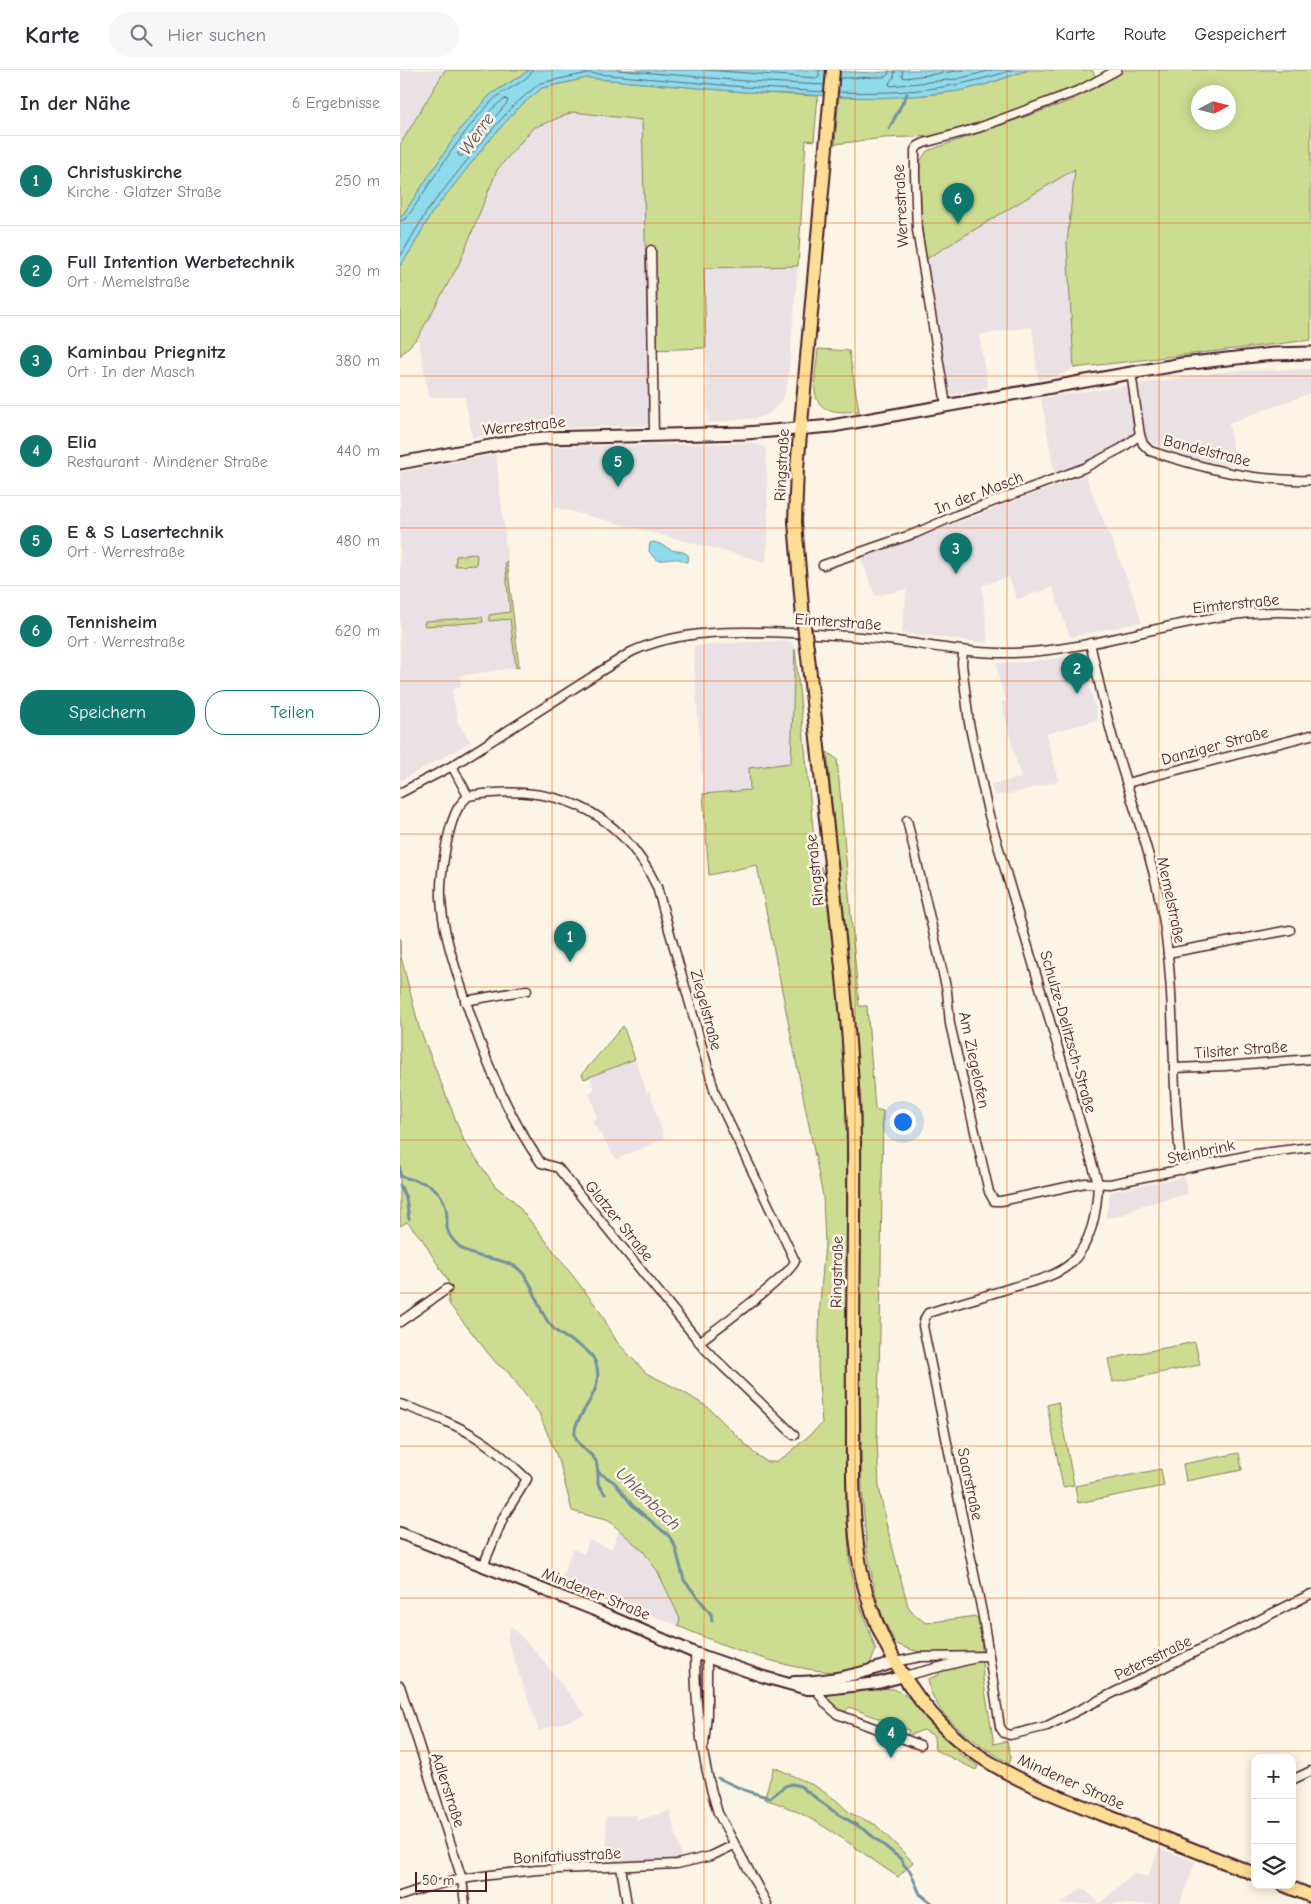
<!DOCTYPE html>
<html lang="de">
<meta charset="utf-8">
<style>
body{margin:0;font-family:"Comic Neue",sans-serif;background:#f7f7f7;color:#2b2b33}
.controls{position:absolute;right:15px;bottom:15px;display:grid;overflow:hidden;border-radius:10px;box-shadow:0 2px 12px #0003}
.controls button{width:45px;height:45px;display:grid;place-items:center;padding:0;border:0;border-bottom:1px solid #e1e1e2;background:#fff;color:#2b2b33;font:25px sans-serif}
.compass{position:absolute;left:791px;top:15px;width:45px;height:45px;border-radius:50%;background:#fff;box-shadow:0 2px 12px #0003;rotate:83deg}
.scale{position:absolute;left:15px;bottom:12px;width:72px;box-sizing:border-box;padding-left:5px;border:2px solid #4a1f2b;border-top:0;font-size:14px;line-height:18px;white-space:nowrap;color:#4a1f2b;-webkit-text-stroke:4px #fcf5e5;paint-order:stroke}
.you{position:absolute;left:502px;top:1051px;width:18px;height:18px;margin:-12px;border:4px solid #fff;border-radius:50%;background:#1a73e8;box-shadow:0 0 0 8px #1a73e833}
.badge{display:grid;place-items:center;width:32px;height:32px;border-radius:50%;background:#0f766e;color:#fff;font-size:16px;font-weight:700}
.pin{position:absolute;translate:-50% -41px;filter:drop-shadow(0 1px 2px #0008)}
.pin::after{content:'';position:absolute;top:26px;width:18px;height:15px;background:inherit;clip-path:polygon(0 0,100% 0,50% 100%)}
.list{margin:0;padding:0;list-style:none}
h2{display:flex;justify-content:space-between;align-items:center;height:65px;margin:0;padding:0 20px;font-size:21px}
h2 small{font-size:16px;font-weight:400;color:#7c7c81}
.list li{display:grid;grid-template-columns:32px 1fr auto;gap:15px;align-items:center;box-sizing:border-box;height:90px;padding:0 20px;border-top:1px solid #e1e1e2}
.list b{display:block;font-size:19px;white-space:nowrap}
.list p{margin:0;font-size:16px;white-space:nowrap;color:#7c7c81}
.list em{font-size:16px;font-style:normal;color:#7c7c81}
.actions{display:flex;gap:10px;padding:15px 20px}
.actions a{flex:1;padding:11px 0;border:1px solid #0f766e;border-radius:20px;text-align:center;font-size:18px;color:#0f766e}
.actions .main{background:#0f766e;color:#fff}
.icon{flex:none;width:28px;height:28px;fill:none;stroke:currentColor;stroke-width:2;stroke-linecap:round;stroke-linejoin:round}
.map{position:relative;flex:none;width:911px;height:1834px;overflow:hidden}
header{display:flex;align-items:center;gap:30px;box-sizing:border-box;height:70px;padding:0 25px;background:#fff;border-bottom:1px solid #e1e1e2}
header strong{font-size:24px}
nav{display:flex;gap:28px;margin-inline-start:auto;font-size:18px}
.search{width:350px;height:45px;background:#f7f7f7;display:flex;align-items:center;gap:12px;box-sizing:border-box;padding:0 18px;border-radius:28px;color:#7c7c81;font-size:19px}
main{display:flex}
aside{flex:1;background:#fff}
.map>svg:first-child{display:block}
.built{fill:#eae1e4}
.green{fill:#ccdd92;stroke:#8b7e5e;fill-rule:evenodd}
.water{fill:#8ddbeb;stroke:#72909e}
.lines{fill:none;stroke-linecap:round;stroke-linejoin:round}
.shore{stroke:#656a78;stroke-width:1}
.stream{stroke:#72909e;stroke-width:3}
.minor-casing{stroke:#4a1f2b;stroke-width:11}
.tertiary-casing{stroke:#4a1f2b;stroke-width:14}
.secondary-casing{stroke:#4a1f2b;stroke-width:15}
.primary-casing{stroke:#4a1f2b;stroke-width:16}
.minor{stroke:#fcf5e5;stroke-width:8}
.tertiary{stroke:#fcf5e5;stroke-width:10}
.secondary{stroke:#fcf5e5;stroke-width:11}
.primary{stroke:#fdde96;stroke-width:12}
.primary-bridge-casing{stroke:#4a1f2b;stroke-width:16;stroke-linecap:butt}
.primary-bridge{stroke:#fdde96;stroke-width:12}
.grid{fill:none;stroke:#e8590c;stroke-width:1;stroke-opacity:0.55}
.labels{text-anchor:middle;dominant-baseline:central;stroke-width:5;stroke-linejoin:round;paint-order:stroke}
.street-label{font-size:16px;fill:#4a1f2b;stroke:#fcf5e5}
.water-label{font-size:18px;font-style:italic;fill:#5b4e5b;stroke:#fcf5e5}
</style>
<header>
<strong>Karte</strong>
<div class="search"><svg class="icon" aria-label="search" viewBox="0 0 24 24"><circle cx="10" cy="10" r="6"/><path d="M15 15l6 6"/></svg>Hier suchen</div>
<nav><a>Karte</a><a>Route</a><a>Gespeichert</a></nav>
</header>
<main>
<aside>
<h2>In der Nähe<small>6 Ergebnisse</small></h2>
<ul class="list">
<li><span class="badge">1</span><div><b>Christuskirche</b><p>Kirche · Glatzer Straße</p></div><em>250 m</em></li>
<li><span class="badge">2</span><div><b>Full Intention Werbetechnik</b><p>Ort · Memelstraße</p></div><em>320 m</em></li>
<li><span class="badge">3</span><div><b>Kaminbau Priegnitz</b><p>Ort · In der Masch</p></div><em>380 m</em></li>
<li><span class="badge">4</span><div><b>Elia</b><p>Restaurant · Mindener Straße</p></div><em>440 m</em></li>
<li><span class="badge">5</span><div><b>E &amp; S Lasertechnik</b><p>Ort · Werrestraße</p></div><em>480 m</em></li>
<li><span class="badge">6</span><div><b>Tennisheim</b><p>Ort · Werrestraße</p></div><em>620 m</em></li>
</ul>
<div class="actions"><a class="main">Speichern</a><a>Teilen</a></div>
</aside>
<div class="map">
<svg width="911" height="1834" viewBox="0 0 911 1834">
<rect width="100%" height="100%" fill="#fcf5e5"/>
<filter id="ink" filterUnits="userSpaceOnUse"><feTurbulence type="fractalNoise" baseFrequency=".02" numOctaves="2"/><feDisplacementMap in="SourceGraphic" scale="10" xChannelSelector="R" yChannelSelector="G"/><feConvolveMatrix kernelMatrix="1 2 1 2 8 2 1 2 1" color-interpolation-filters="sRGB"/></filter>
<g filter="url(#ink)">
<g class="built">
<polygon points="0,0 45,0 0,75"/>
<polygon points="173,42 242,50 250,355 157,358 102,363 72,368 65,327 29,327 18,267 59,194 97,100 133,58"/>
<polygon points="675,99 667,173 674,298 663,304 638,310 632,257 579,265 588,318 549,325 526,189"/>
<polygon points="398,196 388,311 385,323 381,331 369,344 358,348 308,353 303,198"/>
<polygon points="911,299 911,323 829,353 835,396 785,387 747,371 746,367 732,368 679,395 654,402 641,328 819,302 850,300"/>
<polygon points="355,373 366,378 368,456 366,492 154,437 149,377"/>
<polygon points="96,384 119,597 60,606 61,617 52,620 58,653 71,672 0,711 0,402"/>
<polygon points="685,405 730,516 742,552 670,567 652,517 617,530 609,507 582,515 588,573 578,572 502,563 507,519 475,526 461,488"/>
<polygon points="391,571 395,579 391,693 349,698 350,720 303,724 293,576 349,572"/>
<polygon points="682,585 698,650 646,664 659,711 618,722 594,726 591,714 621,708 601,632 606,631 598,606 597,593 627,592"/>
<polygon points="235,989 247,1023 250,1022 264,1069 216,1089 192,1051 197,1047 189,1023 194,1019 190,1006"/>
<polygon points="784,1107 788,1124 743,1135 723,1145 705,1148 710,1124 714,1121"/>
<polygon points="219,1460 244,1482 258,1502 280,1549 278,1556 161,1509 173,1479 184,1484 189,1470 212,1479"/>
<polygon points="111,1556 135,1581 186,1645 139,1661 107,1569"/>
<polygon points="270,1741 282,1788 208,1792 205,1747 236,1745 237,1750"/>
<polygon points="759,1778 795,1792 780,1834 660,1834 682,1818 700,1833 734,1803 748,1807"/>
</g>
<g class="green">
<polygon points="45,0 130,0 91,24 61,58 0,149 0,75"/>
<path d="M628 0H692L696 7 666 23 585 53 537 66 484 68 435 74 439 27C479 28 518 27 558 21 582 17 605 8 628 0Z"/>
<path d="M723 0H911V270L674 298 667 173 675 99 526 189 522 158 519 93 527 81 673 30 700 11ZM798 22H828V52H798Z"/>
<polygon points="187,8 344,22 418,26 414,71 406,70 398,196 304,198 306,278 248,280 242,50 173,42 133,58 97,100 59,194 18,267 0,286 0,196 11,180 31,144 87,73 117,39 142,18"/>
<path d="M418 279 449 281 459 341C404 347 414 320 418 279Z"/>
<polygon points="75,484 77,485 76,495 55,496 56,486"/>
<polygon points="107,491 119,597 116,598 110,549 89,551 89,545 110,542 105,492"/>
<polygon points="82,547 83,552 25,556 24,554 25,551"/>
<path d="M395 579 416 788 424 804 441 952 447 1048 446 1377V1435L450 1495 456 1524 476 1580 469 1596C461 1598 451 1602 442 1602 389 1602 327 1577 278 1556L280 1549 258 1502 244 1482 209 1451 172 1441 160 1394 139 1343 108 1302 96 1293 49 1234 48 1211 22 1169 7 1152 0 1156V868V883L19 957 64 1071 95 1116 113 1130 136 1158 199 1240 217 1272 246 1303 280 1320 309 1338 354 1383 367 1392H375L387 1385 422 1354 418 1297 420 1233 425 1173 423 1126 357 795 309 805 303 724 350 720 349 698 391 693Z"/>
<path d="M427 682 437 689 459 936H467L475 1039 483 1041 480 1264 477 1370 479 1417 486 1453 508 1536 516 1546 526 1553 575 1546 578 1549 581 1565 583 1608 594 1674 607 1671 611 1688 609 1694C578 1672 533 1650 528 1609L539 1605 535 1582 525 1583 508 1579 495 1573 483 1548 475 1522 467 1480 462 1422 459 1248 461 1034Z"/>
<polygon points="223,956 235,989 184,1009 182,1004"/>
<polygon points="795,1272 800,1295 713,1312 708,1289"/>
<polygon points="658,1332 674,1415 663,1417 647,1335"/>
<polygon points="839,1383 842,1400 786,1411 783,1394"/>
<polygon points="761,1399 764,1416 678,1433 675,1416"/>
<polygon points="473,1618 494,1619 502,1623 510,1629 557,1677 557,1682 578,1696 576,1700 535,1680 534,1666 524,1660 507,1666 509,1660 449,1637 445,1642 436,1639 427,1630 427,1623"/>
<path d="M374 1697 415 1716 436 1730 450 1743 476 1755 513 1792 498 1807C455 1779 414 1743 364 1729Z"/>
</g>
<g class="water">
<polygon points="130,0 411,0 474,3 508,0 628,0 584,15 559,21 515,26 475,28 344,22 187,8 142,18 117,39 87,73 31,144 11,180 0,196 0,149 61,58 91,24"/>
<path d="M253 472C263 474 264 477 272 480 279 482 282 480 288 485L289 489 287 492C282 491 278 488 275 489 262 489 257 495 249 481L250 473Z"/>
</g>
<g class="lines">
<g class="shore">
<polyline points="217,0 345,11 424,15"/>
<polyline points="305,0 417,8 419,6 419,0"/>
<polyline points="495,0 494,7 489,13 490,16 557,9 592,0"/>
<polyline points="503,0 502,6 505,8 564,0"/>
<polyline points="440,8 484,7 488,5 489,0"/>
<path d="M439 22C501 24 552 20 612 0"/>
<path d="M105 29 108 30 107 33 62 86H59L58 83C69 66 87 39 105 29Z"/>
<path d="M0 151 6 149C34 109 58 65 93 30 101 21 130 11 132 0"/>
<polyline points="0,187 27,141 83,70 113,36 140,13 188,3 344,17 424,22"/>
</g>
<g class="stream">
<polyline points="489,59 507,24"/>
<polyline points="0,1098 0,1106"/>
<path d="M0 1106C9 1109 20 1111 29 1115 43 1123 47 1135 47 1150 47 1153 46 1158 48 1161 49 1165 54 1171 57 1174 72 1191 97 1185 116 1197 136 1211 136 1241 153 1258 166 1272 190 1275 196 1294 206 1323 172 1347 175 1364 176 1376 190 1381 196 1391 197 1394 197 1399 198 1402L214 1412 233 1436 269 1466 275 1476 284 1510 311 1544 312 1551"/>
<polyline points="0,1115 6,1128 9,1149"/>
<polyline points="198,1402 198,1414 205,1424"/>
<polyline points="318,1708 344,1720 370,1728 385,1716 392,1714 400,1716 432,1740 466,1761 502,1790 504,1795 510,1801 520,1824 533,1834"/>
</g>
<g class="minor-casing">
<g id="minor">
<polyline points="251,180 254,365"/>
<path d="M731 302 740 365 743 374 750 381C802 398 856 412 911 410"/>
<polyline points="546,335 517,160 515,105 515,80 518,76 524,73 578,58 680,20 717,0"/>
<polyline points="423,495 516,463 557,445 684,398 722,378 740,365"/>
<path d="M690 573C698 607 705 642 715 676 732 733 753 789 763 847 777 931 770 1016 782 1100"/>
<path d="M563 581 562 594 569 653 588 742 698 1113C697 1142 692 1173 670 1194 655 1207 631 1212 613 1217 585 1226 556 1234 528 1243L525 1248 523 1256 583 1547 600 1657 604 1663 610 1665 647 1656 911 1524"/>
<polyline points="52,696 68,726"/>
<polyline points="727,713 911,665"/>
<path d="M0 723 52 696 231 582C280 559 338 561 391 563 426 564 461 566 496 571 535 576 573 584 613 583 713 580 810 532 911 544"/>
<path d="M68 726C65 730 60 734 58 738 47 758 40 805 41 827 42 858 52 887 61 916 80 977 104 1041 141 1093L158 1098 305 1279 394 1365"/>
<path d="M68 726C152 712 219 738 257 817L315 1023 395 1191C390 1206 316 1259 299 1272"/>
<polyline points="507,750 547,921 550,954 589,1122 594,1131 601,1131 685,1113 710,1114 855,1084 911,1077"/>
<polyline points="768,883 890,860"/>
<polyline points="65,931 127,920"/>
<polyline points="774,998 825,996 911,989"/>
<polyline points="0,1252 47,1219"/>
<path d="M0 1334C27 1344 55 1353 79 1369 97 1380 112 1395 127 1409L104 1446 83 1496"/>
<path d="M295 1583C295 1638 301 1690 318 1743L367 1834"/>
<polyline points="495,1592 520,1587 589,1586"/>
<polyline points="504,1606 572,1589"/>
<polyline points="0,1616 62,1809 65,1834"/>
<polyline points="416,1619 426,1634 437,1644 520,1675"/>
<polyline points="304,1675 307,1644 307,1587"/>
<polyline points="894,1709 911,1701"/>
<polyline points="221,1797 227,1834"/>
<polyline points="0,1826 24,1818 62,1809 90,1805 137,1800 277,1794 311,1786 334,1775"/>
</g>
</g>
<g class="tertiary-casing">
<g id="tertiary">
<polyline points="0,1463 202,1543 295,1583 364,1607 407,1619 425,1619 478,1613 504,1606"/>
<path d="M394 1612C429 1612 462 1604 495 1592"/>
</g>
</g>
<g class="secondary-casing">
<polyline id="secondary" points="0,393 122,370 144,368 346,363 432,356 782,294 873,284 911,283"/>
</g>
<g class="primary-casing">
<g id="primary">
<polyline points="403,548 395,452 397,398 433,0"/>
<path d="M407 578C417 665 427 752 436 839 444 917 453 994 454 1072 455 1164 452 1256 453 1348 453 1403 451 1462 464 1515 478 1568 507 1621 546 1659 591 1703 655 1725 712 1748 760 1767 807 1785 855 1804"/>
<polyline points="884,1815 911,1826"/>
</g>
</g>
<use href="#minor" class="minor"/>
<use href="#tertiary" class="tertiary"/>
<use href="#secondary" class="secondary"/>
<use href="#primary" class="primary"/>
<g class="primary-bridge-casing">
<polyline id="primary-bridge" points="403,548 407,578"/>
</g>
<use href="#primary-bridge" class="primary-bridge"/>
</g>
</g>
<path class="grid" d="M152 0V1834M304 0V1834M455 0V1834M607 0V1834M759 0V1834M0 153H911M0 306H911M0 458H911M0 611H911M0 764H911M0 917H911M0 1070H911M0 1223H911M0 1376H911M0 1528H911M0 1681H911"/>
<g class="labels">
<g class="street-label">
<text transform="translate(501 136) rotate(-93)">Werrestraße</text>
<text transform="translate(124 356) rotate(-6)">Werrestraße</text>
<text transform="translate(807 381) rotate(14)">Bandelstraße</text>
<text transform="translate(382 395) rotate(-87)">Ringstraße</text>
<text transform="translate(579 423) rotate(-21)">In der Masch</text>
<text transform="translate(836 534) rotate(-6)">Eimterstraße</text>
<text transform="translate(438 552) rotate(4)">Eimterstraße</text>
<text transform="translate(815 676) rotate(-15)">Danziger Straße</text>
<text transform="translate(415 800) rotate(-96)">Ringstraße</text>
<text transform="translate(771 830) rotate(78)">Memelstraße</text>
<text transform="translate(306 940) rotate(75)">Ziegelstraße</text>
<text transform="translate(668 962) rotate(74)">Schulze-Delitzsch-Straße</text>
<text transform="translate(841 980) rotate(-4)">Tilsiter Straße</text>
<text transform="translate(574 990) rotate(78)">Am Ziegelofen</text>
<text transform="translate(801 1082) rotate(-12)">Steinbrink</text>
<text transform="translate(219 1151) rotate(51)">Glatzer Straße</text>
<text transform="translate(437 1202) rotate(-89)">Ringstraße</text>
<text transform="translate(570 1414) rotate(78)">Saarstraße</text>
<text transform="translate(196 1524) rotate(22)">Mindener Straße</text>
<text transform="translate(753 1588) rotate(-26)">Petersstraße</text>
<text transform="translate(671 1712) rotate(24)">Mindener Straße</text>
<text transform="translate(48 1720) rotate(72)">Adlerstraße</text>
<text transform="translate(167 1786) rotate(-3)">Bonifatiusstraße</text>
</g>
<g class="water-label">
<text transform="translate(77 64) rotate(-55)">Werre</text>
<text transform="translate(248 1429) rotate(44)">Uhlenbach</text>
</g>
</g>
</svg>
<div class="controls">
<button>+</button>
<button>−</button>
<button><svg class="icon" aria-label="layers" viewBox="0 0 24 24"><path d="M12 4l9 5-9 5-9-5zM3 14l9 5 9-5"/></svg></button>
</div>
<svg class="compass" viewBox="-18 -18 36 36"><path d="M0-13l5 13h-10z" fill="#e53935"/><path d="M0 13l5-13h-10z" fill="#7c7c81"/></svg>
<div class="scale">50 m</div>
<div class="you"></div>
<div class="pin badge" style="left:170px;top:892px">1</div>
<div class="pin badge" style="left:677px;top:624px">2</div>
<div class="pin badge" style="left:556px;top:504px">3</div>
<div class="pin badge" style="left:491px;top:1688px">4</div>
<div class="pin badge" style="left:218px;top:417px">5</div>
<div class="pin badge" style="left:558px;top:154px">6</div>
</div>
</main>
